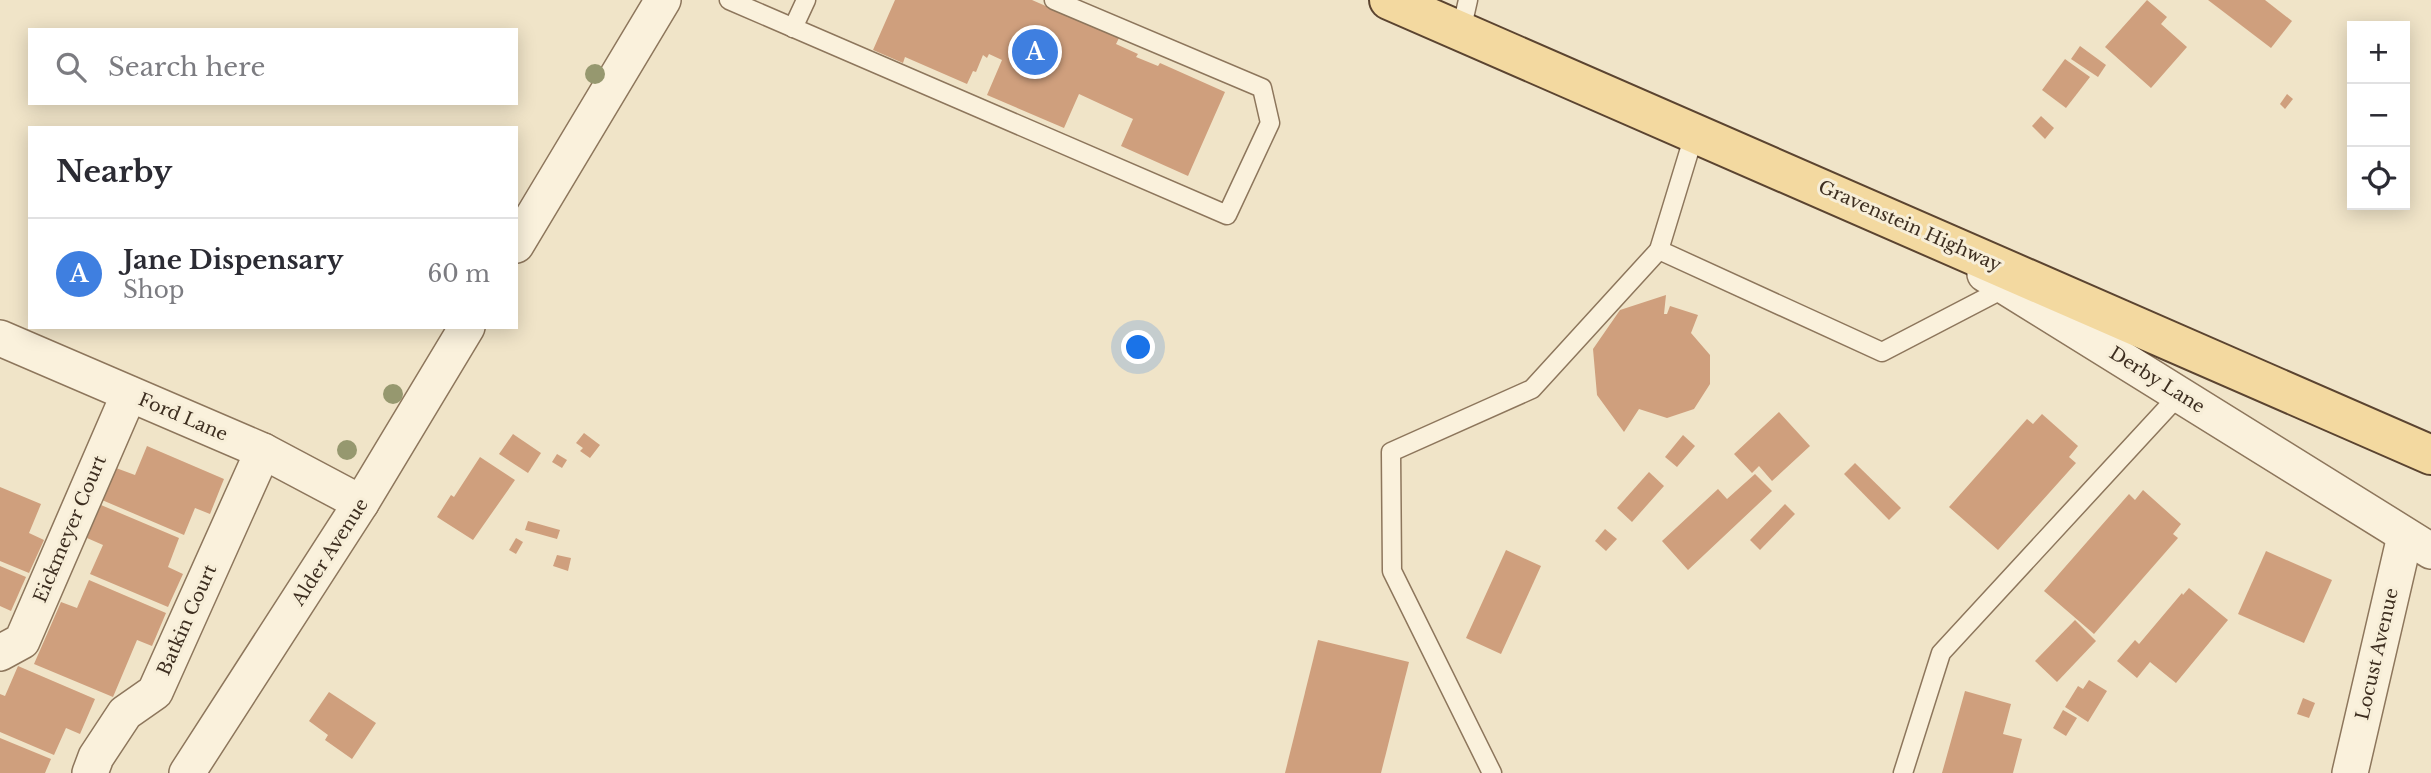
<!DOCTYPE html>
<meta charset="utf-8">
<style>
body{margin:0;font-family:"Libre Baskerville",serif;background:#f2f2f3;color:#2b2b33}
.controls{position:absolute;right:21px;top:21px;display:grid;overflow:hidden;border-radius:0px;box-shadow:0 4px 18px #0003}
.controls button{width:63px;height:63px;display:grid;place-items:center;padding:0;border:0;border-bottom:2px solid #e1e1e2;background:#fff;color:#2b2b33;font:35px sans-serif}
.you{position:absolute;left:1139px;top:348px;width:24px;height:24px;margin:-18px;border:5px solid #fff;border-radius:50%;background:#1a73e8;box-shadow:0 0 0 10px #1a73e833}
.badge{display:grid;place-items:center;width:46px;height:46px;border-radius:50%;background:#9e2a2b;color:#fff;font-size:23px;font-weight:700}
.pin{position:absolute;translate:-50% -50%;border:4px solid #fff;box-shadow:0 2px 7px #0006}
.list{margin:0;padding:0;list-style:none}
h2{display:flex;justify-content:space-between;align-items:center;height:91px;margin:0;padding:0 28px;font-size:30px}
h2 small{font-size:23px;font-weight:400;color:#7c7c81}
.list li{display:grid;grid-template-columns:46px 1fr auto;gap:21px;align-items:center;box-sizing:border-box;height:112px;padding:0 28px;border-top:2px solid #e1e1e2}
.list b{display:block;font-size:26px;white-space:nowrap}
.list p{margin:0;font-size:23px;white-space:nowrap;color:#7c7c81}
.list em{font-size:23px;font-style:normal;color:#7c7c81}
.icon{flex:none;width:38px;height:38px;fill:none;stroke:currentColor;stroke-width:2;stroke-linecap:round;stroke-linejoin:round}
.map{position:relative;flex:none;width:2431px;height:773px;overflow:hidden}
.search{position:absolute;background:#fff;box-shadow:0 4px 18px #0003;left:28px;top:28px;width:490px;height:77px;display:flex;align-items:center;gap:18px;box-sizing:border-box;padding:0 24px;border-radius:0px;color:#7c7c81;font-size:26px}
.panel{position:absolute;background:#fff;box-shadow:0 4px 18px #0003;left:28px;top:126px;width:490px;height:203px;border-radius:0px}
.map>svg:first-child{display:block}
.building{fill:#cf9f7d}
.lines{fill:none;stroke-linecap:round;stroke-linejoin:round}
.lane-casing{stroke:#8d765c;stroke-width:21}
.street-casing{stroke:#8d765c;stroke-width:38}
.primary-casing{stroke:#5b4430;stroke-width:42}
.lane{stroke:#faf1dc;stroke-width:18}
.street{stroke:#faf1dc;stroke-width:35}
.primary{stroke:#f3d9a0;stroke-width:38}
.tree{fill:#96986f}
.labels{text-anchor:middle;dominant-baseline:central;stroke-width:6;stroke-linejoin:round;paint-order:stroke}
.street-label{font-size:18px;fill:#3d2e20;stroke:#f7eed8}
</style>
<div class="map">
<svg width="2431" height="773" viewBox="0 0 2431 773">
<rect width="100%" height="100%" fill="#f0e4c8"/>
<g class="building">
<polygon points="895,0 1032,0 1119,38 1116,44 1138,54 1136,57 1158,66 1160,63 1225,92 1188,176 1121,146 1133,119 1079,94 1064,128 987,95 1002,60 989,54 987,58 983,55 976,72 973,71 967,84 905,57 903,63 873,50"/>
<polygon points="2147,0 2167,17 2161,24 2187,47 2151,88 2105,47"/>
<polygon points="2208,0 2265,0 2292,21 2271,48"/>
<polygon points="2080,46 2106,65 2098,77 2071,59"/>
<polygon points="2065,59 2090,77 2066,108 2042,90"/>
<polygon points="2287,94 2293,99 2285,109 2280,104"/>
<polygon points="2041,116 2054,128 2045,139 2032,126"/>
<polygon points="1666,295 1664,314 1667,314 1670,306 1698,315 1691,333 1710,355 1710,384 1694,409 1667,418 1639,409 1624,432 1597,395 1593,349 1620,310"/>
<polygon points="1779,412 1810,446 1772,481 1759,466 1752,473 1734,454"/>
<polygon points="2042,414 2078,446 2069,457 2076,463 1998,550 1949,507 2027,419 2033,424"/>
<polygon points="584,433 600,445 590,458 580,451 583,448 576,443"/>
<polygon points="513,434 541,453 528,473 499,454"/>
<polygon points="1683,435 1695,446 1677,467 1665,457"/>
<polygon points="147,446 224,479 210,514 195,508 184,535 102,500 116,468 135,475"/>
<polygon points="557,454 567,460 562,468 552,462"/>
<polygon points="480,457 515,480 473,540 437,517 451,495 454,497"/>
<polygon points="1855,463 1901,508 1889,520 1844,474"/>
<polygon points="1649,472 1664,486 1632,522 1617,508"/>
<polygon points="1755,474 1772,491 1688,570 1662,541 1718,489 1727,499"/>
<polygon points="0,487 41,504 29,533 44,540 29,573 0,561"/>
<polygon points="2143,490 2181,524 2173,534 2178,538 2094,634 2044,591 2129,494 2135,500"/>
<polygon points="1785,504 1795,514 1760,550 1750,540"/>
<polygon points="101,505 179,538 168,567 183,574 168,607 90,574 103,545 87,538"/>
<polygon points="528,521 560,530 557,539 525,530"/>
<polygon points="1605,529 1617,539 1606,551 1595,541"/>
<polygon points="516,538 523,542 516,554 509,550"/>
<polygon points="1506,550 1541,566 1501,654 1466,638"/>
<polygon points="2266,551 2332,580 2304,643 2238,614"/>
<polygon points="557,555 571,558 568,571 553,566"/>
<polygon points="0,566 26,577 11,611 0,606"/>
<polygon points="89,580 166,613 152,646 137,640 113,697 34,664 61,602 77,608"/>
<polygon points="2189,588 2228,620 2176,683 2150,662 2137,678 2117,661 2135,640 2139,644 2182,593 2183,595"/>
<polygon points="2075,620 2096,641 2057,682 2035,661"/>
<polygon points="1318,640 1409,662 1381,773 1285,773"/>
<polygon points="18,666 95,699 80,734 66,728 54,755 0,732 0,694 5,696"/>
<polygon points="2089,680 2107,691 2088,722 2065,707 2078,686 2083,689"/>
<polygon points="1965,691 2011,704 2003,734 2022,739 2013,773 1942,773"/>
<polygon points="329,692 376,723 352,759 325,740 328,735 309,721"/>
<polygon points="2303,698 2315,703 2309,718 2297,714"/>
<polygon points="2063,710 2077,718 2066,736 2053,728"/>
<polygon points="0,738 51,759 45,773 0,773"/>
</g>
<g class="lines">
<g class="lane-casing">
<g id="lane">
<polyline points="729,0 1227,215 1270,123 1262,88 1054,0"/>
<polyline points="793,28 806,0"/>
<polyline points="1461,31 1468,0"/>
<polyline points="1695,132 1659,250 1882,352 2007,287"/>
<polyline points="1492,773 1392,571 1391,452 1532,389 1659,250"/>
<polyline points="1903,773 1941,653 2180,394"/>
</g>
</g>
<g class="street-casing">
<g id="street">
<polyline points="516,245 663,0"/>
<polyline points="1985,274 2431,551"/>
<polyline points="0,338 263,451 361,503"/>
<polyline points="0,653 22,641 129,394"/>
<polyline points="90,773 96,757 125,713 155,692 263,451"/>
<polyline points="187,773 361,503 467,327"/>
<polyline points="2350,773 2405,536"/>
</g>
</g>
<g class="primary-casing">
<polyline id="primary" points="1389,0 2431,455"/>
</g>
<use href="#lane" class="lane"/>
<use href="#street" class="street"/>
<use href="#primary" class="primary"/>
</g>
<g class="tree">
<circle cx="595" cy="74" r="10"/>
<circle cx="393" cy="394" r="10"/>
<circle cx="347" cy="450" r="10"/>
</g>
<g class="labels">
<g class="street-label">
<text transform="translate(1910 226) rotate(24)">Gravenstein Highway</text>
<text transform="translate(2157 380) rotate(32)">Derby Lane</text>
<text transform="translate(183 417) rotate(23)">Ford Lane</text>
<text transform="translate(70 529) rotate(-67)">Eickmeyer Court</text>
<text transform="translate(330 552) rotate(-57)">Alder Avenue</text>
<text transform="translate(187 620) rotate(-66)">Batkin Court</text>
<text transform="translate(2377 654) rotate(-77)">Locust Avenue</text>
</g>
</g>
</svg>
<div class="controls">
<button>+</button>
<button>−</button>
<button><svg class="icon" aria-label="locate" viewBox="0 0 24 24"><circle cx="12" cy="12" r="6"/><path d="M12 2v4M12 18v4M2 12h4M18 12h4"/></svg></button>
</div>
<div class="you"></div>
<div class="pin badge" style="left:1035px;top:52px;background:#3f7fe0">A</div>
<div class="search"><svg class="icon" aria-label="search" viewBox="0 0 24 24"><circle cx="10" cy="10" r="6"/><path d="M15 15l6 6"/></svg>Search here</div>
<section class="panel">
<h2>Nearby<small></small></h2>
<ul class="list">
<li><span class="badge" style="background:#3f7fe0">A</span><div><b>Jane Dispensary</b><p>Shop</p></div><em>60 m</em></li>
</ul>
</section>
</div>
